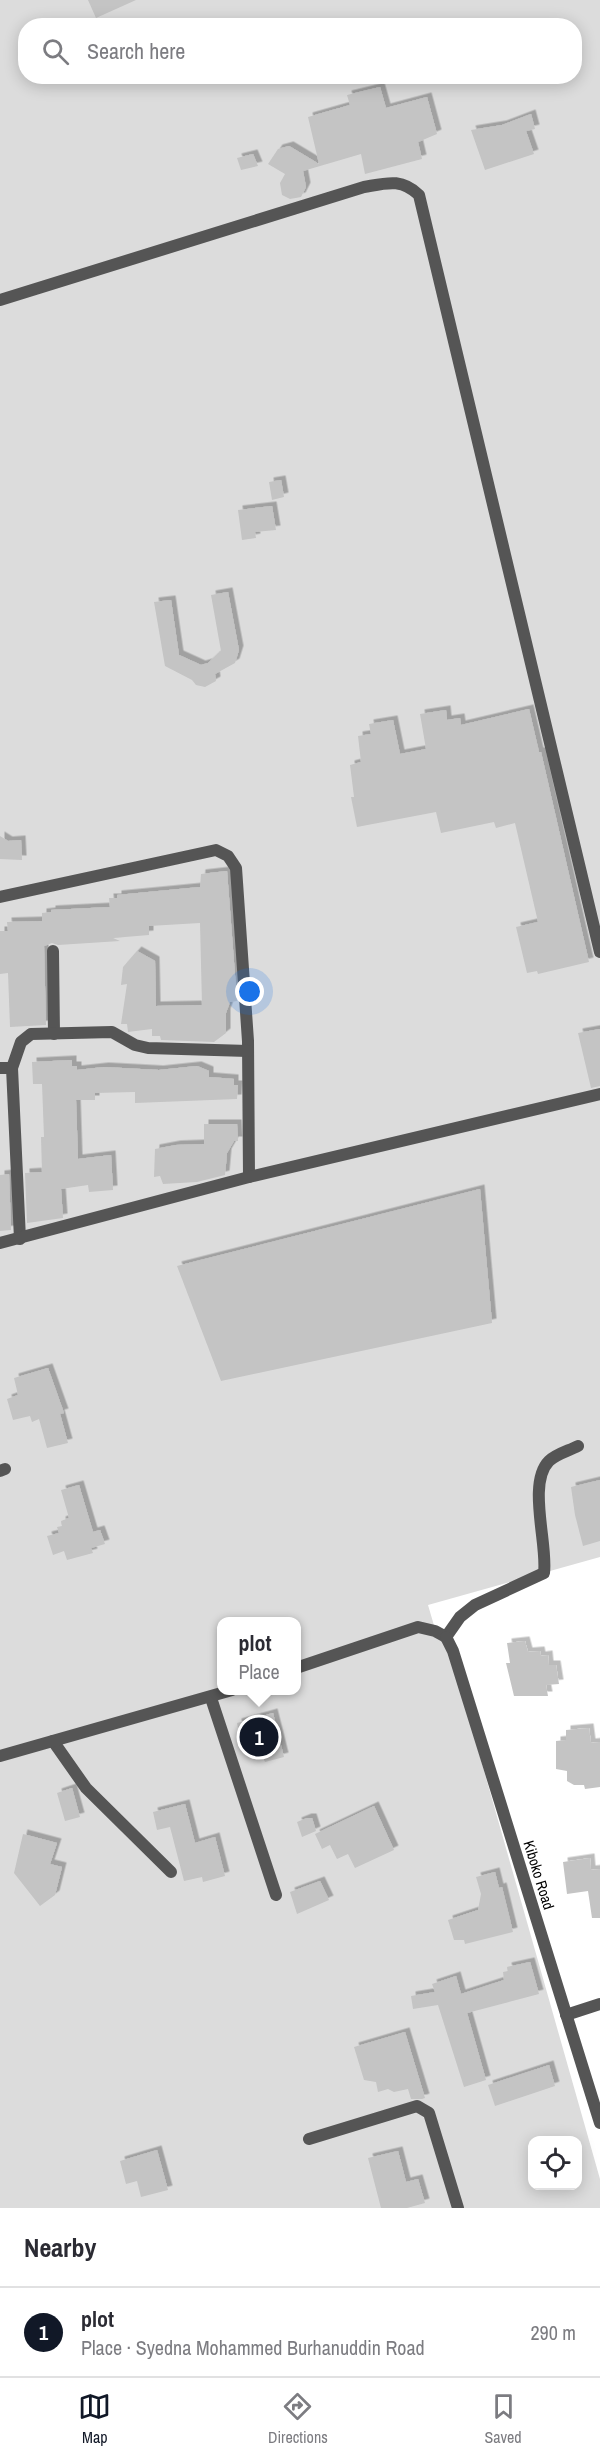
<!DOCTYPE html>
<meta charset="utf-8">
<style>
body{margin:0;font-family:"Archivo Narrow",sans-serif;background:#f2f2f3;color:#2b2b33}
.controls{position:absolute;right:18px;bottom:18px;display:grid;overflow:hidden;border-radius:12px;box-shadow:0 3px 15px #0003}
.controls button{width:54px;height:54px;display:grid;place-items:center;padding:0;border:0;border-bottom:2px solid #e1e1e2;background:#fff;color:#2b2b33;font:30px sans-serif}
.you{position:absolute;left:250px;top:992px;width:21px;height:21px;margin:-15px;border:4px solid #fff;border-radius:50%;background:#1a73e8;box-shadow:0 0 0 9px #1a73e833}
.badge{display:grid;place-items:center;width:39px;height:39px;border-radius:50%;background:#111827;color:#fff;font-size:20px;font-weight:700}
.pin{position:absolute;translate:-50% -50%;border:3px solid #fff;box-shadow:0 2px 6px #0006}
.popup{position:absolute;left:217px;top:1617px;width:84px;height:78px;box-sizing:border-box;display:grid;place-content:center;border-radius:12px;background:#fff;filter:drop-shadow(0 2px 4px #0005);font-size:20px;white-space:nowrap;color:#7c7c81}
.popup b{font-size:22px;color:#2b2b33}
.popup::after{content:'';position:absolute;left:50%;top:100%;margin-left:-12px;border:12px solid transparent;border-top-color:#fff}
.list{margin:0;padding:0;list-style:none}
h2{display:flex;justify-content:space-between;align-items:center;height:78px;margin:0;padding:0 24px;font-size:26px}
h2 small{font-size:20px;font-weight:400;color:#7c7c81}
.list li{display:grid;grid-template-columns:39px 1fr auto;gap:18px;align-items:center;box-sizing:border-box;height:90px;padding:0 24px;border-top:2px solid #e1e1e2}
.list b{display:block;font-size:22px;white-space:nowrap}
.list p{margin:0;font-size:20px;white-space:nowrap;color:#7c7c81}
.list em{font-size:20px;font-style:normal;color:#7c7c81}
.icon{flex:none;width:33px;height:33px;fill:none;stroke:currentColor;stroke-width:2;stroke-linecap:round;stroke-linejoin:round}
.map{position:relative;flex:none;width:600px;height:2208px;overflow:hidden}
.search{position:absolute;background:#fff;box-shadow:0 3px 15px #0003;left:18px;right:18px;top:18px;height:66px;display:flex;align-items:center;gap:15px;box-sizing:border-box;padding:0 21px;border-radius:24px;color:#7c7c81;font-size:22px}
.sheet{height:168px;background:#fff}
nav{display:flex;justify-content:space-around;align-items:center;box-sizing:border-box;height:84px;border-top:2px solid #e1e1e2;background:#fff;font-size:16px;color:#7c7c81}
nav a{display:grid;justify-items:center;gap:3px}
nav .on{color:#111827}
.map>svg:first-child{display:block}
.green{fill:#dcdcdc;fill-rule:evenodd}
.building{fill:#c4c4c4;filter:url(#shadow)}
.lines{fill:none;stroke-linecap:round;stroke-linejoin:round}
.minor{stroke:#555;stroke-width:12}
.tertiary{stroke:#555;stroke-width:12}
.labels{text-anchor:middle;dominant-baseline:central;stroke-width:5;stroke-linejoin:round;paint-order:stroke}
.street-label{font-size:15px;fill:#000;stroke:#fff}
</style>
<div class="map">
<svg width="600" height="2208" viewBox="0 0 600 2208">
<defs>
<filter id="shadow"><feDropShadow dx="4.5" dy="-4.5" stdDeviation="0" flood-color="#0004"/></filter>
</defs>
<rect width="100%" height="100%" fill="#fff"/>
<path class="green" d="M0 0H600V1557L428 1605 438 1639 446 1637 600 2179V2208H0ZM26 26H574V76H26ZM222 1622H296V1690H222ZM532 2140H578V2186H532Z"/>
<g class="building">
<polygon points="88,0 136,0 96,18"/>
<polygon points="380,87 386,108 427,97 437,134 418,142 422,159 365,174 361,154 303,171 306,187 301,197 290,199 282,195 280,183 285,174 268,164 278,149 289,146 319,164 308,117 350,105 347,95"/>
<polygon points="531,114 535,129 526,131 534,154 485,170 471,130 502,125"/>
<polygon points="253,154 258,166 241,170 237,158"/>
<polygon points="281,480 284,497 272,500 269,482"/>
<polygon points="272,506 276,530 255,532 256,538 242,540 238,510"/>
<polygon points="228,592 239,650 235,663 215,674 216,681 205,687 196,685 192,680 165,666 154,602 171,600 179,655 201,665 208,663 221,651 211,595"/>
<polygon points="529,709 539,752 541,752 589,962 538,974 537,971 527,973 516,927 538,922 515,823 496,828 494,822 441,833 436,812 357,827 351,797 354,797 350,765 361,762 358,736 371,734 369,724 393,720 400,754 426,749 420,714 446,710 447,720 460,718 461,725"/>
<polygon points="0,836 8,841 21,840 22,860 0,859"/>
<polygon points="227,871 237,1001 230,1002 226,1013 226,1033 214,1042 161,1040 160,1036 152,1036 152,1029 128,1032 127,1024 121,1024 127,984 121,985 123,967 137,951 155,961 156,1006 202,1005 200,923 149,926 149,935 113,938 120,941 58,945 52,943 44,946 46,1025 10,1027 8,973 0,974 0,931 8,931 7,922 42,921 42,913 51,912 51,910 110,907 109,898 117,898 117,895 200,887 201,874"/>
<polygon points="600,1029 600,1086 591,1088 578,1033"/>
<polygon points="72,1060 72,1066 77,1066 77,1070 104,1067 159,1070 197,1066 209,1071 209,1077 234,1079 234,1085 238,1085 237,1099 135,1103 135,1092 95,1093 95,1100 76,1100 78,1159 111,1155 113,1190 89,1192 88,1185 61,1189 63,1218 27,1223 25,1173 42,1172 41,1137 44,1137 42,1084 33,1084 32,1062"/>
<polygon points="204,1124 237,1124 238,1141 234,1141 227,1153 225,1175 197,1182 163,1184 160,1176 154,1177 155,1149 176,1145 204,1144"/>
<polygon points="9,1174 11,1230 0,1231 0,1175"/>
<polygon points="480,1189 492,1323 221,1381 177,1266"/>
<polygon points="48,1368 64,1413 60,1414 68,1443 47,1448 39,1419 32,1422 30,1416 13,1420 7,1399 18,1395 14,1378"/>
<polygon points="600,1480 600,1541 583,1546 575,1515 571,1487"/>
<polygon points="79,1485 93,1532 100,1530 105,1544 91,1548 93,1553 67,1560 64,1551 53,1555 47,1536 59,1533 57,1527 62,1526 61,1521 69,1518 61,1490"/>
<polygon points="525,1641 528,1652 540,1651 541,1656 548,1655 549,1665 556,1665 559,1684 546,1685 548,1696 514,1696 506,1663 510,1663 507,1643"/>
<polygon points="273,1713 284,1757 265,1762 258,1745 250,1748 247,1739 240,1740 237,1723"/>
<polygon points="589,1728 591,1743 600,1742 600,1787 585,1789 584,1785 574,1785 567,1781 567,1771 556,1769 556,1741 566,1740 566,1730"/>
<polygon points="72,1788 80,1817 65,1821 57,1793"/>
<polygon points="185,1804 195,1843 215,1837 225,1876 203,1882 202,1877 184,1881 170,1827 157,1830 153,1812"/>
<polygon points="374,1806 394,1850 355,1868 348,1854 337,1859 330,1845 322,1849 315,1834"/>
<polygon points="307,1818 312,1818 316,1831 302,1837 297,1822"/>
<polygon points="23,1834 57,1843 50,1864 62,1867 55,1895 40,1906 14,1873"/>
<polygon points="590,1858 591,1870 600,1869 600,1918 592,1918 588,1891 567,1894 563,1862"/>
<polygon points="495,1872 499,1888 502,1887 513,1932 465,1944 464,1940 454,1940 448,1920 478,1910 481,1894 476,1877"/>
<polygon points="320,1881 329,1900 297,1914 290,1892"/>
<polygon points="530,1962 539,1994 467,2013 486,2080 464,2087 438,2005 413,2009 411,1996 435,1992 432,1984 456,1976 461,1994 504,1980 503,1972 508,1971 507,1967"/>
<polygon points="405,2032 425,2098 422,2099 411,2099 408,2089 394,2092 388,2089 378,2092 376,2082 364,2080 354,2047"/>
<polygon points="549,2065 555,2086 495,2106 488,2085"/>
<polygon points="157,2150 168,2190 141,2197 137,2181 126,2184 120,2161"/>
<polygon points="398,2151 406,2182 418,2179 425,2203 407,2208 381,2208 368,2158"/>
</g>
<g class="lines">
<g class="minor">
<path d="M0 300 364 187C387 183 401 178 419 195L600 952"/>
<polyline points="0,897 216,850 228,856 236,868 248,1041 249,1177"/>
<polyline points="53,951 54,1034"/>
<polyline points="0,1068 12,1068"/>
<polyline points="20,1239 12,1068 21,1042 31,1034 112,1032 135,1045 148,1048 248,1051"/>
<polyline points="0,1243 249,1177 600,1094"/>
<polyline points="0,1471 5,1469"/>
<path d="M296 1668 418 1627 435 1631 446 1637 460 1617 475 1605 544 1573C548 1545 527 1483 549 1461 556 1454 568 1451 578 1446"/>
<polyline points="211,1698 276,1895"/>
<polyline points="53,1741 86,1788 171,1872"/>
<polyline points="0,1756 232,1690"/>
<polyline points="566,2015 600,2004"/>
<polyline points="309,2139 417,2106 429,2113 458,2208"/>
</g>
<polyline class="tertiary" points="446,1637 453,1651 600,2123"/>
</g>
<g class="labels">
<g class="street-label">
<text transform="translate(539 1875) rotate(73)">Kiboko Road</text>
</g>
</g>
</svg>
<div class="controls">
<button><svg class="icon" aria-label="locate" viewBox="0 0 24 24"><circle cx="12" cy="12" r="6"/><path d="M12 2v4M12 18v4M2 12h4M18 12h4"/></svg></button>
</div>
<div class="you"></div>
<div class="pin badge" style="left:259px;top:1737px">1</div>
<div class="popup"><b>plot</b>Place</div>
<div class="search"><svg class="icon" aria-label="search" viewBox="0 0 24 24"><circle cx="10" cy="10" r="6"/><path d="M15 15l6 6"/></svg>Search here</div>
</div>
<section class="sheet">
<h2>Nearby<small></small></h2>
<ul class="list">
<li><span class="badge">1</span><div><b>plot</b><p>Place · Syedna Mohammed Burhanuddin Road</p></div><em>290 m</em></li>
</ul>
</section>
<nav>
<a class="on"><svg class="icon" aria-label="map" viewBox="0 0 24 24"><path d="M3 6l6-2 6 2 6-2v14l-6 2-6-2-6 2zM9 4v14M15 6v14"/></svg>Map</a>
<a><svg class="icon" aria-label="directions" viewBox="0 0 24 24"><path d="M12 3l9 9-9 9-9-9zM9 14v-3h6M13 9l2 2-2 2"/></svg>Directions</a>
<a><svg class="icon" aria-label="saved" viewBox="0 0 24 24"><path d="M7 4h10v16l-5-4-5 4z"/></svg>Saved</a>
</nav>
